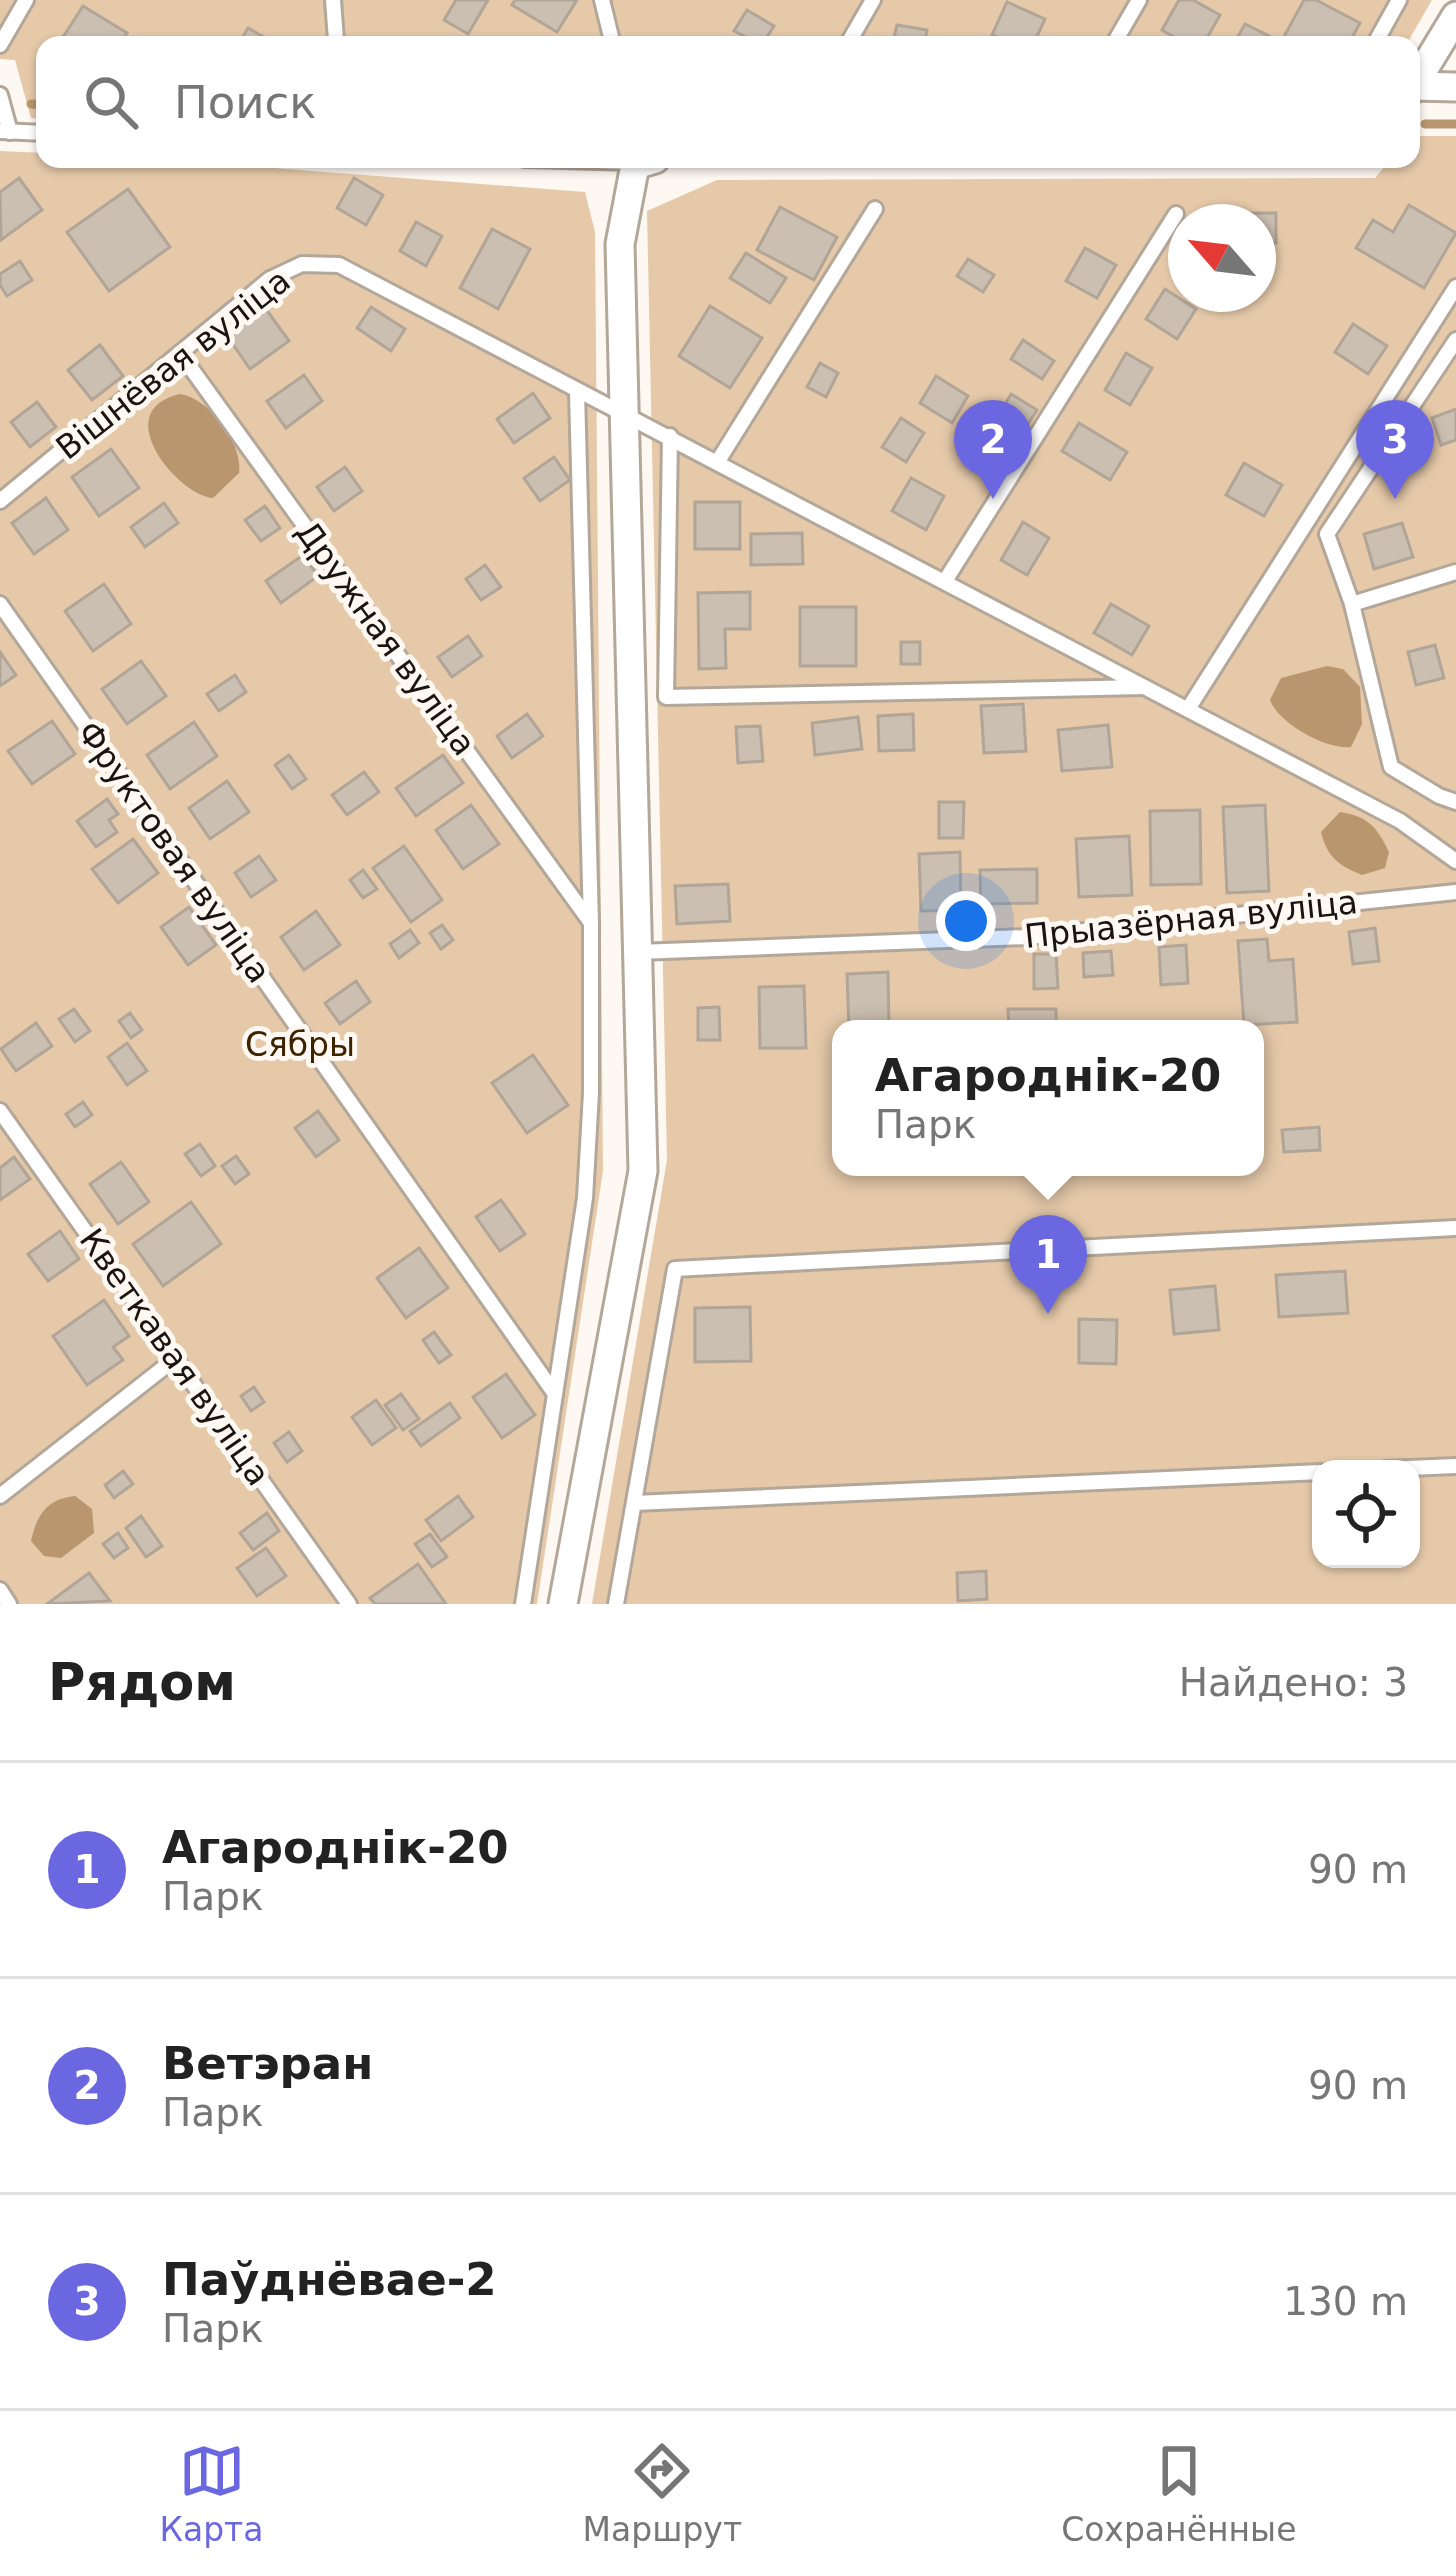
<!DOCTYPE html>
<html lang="ru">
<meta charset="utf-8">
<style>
body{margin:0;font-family:"DejaVu Sans",sans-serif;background:#f2f2f2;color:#222}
.controls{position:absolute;right:36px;bottom:36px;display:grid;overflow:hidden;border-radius:24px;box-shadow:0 3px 9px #0004}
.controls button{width:108px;height:108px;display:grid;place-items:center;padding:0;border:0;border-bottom:3px solid #e0e0e0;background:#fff;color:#222;font:60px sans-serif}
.compass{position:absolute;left:1168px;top:204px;width:108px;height:108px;border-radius:50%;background:#fff;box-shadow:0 3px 9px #0004;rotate:298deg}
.you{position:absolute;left:966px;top:921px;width:42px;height:42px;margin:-30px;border:9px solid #fff;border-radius:50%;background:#1a73e8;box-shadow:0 0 0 18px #1a73e833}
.badge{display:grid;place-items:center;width:78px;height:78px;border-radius:50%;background:#6a67e1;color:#fff;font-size:39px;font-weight:700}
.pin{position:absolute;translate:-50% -99px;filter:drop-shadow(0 3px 6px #0008)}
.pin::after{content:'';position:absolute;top:63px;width:42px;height:36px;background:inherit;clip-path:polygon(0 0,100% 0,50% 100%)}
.popup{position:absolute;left:832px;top:1020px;width:432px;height:156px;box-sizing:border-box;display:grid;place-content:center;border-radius:24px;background:#fff;filter:drop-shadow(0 3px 9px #0005);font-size:39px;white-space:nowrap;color:#767676}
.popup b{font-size:45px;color:#222}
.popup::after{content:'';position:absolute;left:50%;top:100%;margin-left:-24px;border:24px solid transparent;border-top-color:#fff}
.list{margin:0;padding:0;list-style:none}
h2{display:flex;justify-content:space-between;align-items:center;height:156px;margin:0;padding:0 48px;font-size:51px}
h2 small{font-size:39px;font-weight:400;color:#767676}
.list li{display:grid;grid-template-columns:78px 1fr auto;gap:36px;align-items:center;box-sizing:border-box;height:216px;padding:0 48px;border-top:3px solid #e0e0e0}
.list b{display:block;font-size:45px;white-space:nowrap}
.list p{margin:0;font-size:39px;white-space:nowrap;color:#767676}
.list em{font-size:39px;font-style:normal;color:#767676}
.icon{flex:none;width:66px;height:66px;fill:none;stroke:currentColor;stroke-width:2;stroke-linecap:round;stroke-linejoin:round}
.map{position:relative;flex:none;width:1456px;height:1604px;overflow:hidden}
.search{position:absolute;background:#fff;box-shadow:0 3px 9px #0004;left:36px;right:36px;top:36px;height:132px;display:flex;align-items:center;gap:30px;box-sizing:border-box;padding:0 42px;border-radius:24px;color:#767676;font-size:45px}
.sheet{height:804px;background:#fff}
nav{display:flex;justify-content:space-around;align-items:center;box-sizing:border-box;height:168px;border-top:3px solid #e0e0e0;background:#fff;font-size:33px;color:#767676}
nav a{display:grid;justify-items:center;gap:6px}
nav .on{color:#6a67e1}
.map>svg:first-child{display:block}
.green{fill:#e5c9a9;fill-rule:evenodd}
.water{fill:#b9966d}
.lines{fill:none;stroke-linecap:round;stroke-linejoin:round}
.stream{stroke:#b9966d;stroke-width:9}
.building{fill:#cbbfb1;stroke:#b1a597;stroke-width:3}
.service-casing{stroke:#b3a799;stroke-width:20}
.minor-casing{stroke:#b3a799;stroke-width:33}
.service{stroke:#fff;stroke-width:14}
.minor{stroke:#fff;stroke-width:27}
.labels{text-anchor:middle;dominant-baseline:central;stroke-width:10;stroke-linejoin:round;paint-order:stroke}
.street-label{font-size:33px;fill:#19140f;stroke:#fdf8f2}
.park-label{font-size:33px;fill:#3c2401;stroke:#fdf8f2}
</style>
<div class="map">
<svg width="1456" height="1604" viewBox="0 0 1456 1604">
<rect width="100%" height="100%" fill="#fdf8f2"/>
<g class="green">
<polygon points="0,0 1432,0 1406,45 45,45 45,119 31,118 15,60 0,59"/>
<path d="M1411 136H1456V1604H592L667 1160 647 211 717 180 1375 178 1391 159H1411ZM1186 222H1258V294H1186ZM841 1029H1255V1167H841ZM1321 1469H1411V1559H1321Z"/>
<polygon points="0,151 45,153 45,159 156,159 585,192 595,232 603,1171 537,1604 0,1604"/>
</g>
<g class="water">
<path d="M180 394C209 398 243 444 239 473L213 498C180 497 106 411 180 394Z"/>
<path d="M1327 666 1343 669 1360 687 1362 724 1351 747C1326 750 1278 723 1270 700L1281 678Z"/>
<path d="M1340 812C1369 817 1376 826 1389 852L1385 868 1362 875C1339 866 1327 857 1321 832Z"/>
<path d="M75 1496 92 1509 94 1533 61 1558 44 1556 31 1541C37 1514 47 1499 75 1496Z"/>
</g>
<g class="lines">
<g class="stream">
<polyline points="31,104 45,105"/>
<polyline points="1425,124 1456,124"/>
</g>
</g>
<g class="building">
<polygon points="456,0 488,0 468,34 444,20"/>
<polygon points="515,0 577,0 557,32 512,5"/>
<polygon points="1179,0 1193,0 1220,15 1203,45 1187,45 1162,30"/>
<polygon points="1304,0 1316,0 1360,23 1348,45 1281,42"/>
<polygon points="1007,2 1045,19 1033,45 1015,45 992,35"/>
<polygon points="83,6 127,33 119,45 58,45"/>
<polygon points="747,10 774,26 762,45 734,31"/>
<polygon points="1245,24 1269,36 1264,45 1233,45"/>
<polygon points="897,25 927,30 924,45 892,45"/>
<polygon points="248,28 278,45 238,45"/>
<polygon points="19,178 42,210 1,240 0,192"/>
<polygon points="354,178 383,195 366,225 337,208"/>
<polygon points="128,189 170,247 109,291 67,232"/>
<polygon points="1409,205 1456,233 1424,288 1356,248 1373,220 1393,232"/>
<polygon points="780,207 837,237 814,280 757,250"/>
<polygon points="1239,213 1276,213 1276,243 1258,242 1258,222 1239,222"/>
<polygon points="416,222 442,236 426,266 400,251"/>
<polygon points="492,229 530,249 498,309 460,288"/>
<polygon points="1085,248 1116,265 1097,298 1066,281"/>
<polygon points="746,253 786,278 770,303 730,278"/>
<polygon points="968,259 994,275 983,292 957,276"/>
<polygon points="20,261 32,280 7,296 0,285 0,274"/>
<polygon points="1165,289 1196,309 1177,339 1146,319"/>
<polygon points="710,306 762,338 730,388 679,356"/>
<polygon points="371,307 405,329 391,351 357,328"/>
<polygon points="266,309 289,341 250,369 227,336"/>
<polygon points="1353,324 1387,346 1368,374 1335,352"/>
<polygon points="1023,340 1054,361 1042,379 1011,359"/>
<polygon points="100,345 123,376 92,400 68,370"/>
<polygon points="1126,353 1152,368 1130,405 1105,390"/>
<polygon points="820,363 838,373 826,397 807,387"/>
<polygon points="304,375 322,401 286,428 267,401"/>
<polygon points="936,376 968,396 952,423 920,403"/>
<polygon points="533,393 550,418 514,443 497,419"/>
<polygon points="1011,394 1037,410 1026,427 1001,411"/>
<polygon points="37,402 56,427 30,447 11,422"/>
<polygon points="1456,409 1456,440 1441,445 1432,418"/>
<polygon points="901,418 924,433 906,462 882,447"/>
<polygon points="1079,423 1127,452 1110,480 1062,451"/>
<polygon points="111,449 139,488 99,516 72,477"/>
<polygon points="554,457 570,480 540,501 524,478"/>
<polygon points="1244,463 1282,485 1264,516 1226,495"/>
<polygon points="345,467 362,491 334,511 317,487"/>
<polygon points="911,478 944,496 926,530 892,511"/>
<polygon points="46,498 68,530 34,554 12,523"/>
<rect x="695" y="502" width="45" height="47"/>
<polygon points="164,503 178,523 145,547 131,527"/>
<polygon points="265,506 280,528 261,541 245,520"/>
<polygon points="1023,522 1049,538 1027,575 1001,560"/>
<polygon points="1402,523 1413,557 1374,569 1364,534"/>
<polygon points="802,533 803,564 751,565 751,534"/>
<polygon points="303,555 318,576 281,603 266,581"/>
<polygon points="485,565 501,587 481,600 466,579"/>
<polygon points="104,584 131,624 93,651 65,611"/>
<polygon points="750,592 750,629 725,629 726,668 699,669 698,593"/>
<polygon points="1111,604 1149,626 1132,655 1094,633"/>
<rect x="800" y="607" width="56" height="59"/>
<polygon points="468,636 482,656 452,677 438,657"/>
<rect x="901" y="642" width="19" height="22"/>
<polygon points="1435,645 1444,678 1416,685 1408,652"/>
<polygon points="0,652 16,675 0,686"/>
<polygon points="141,661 166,696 127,724 102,689"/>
<polygon points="235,675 246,692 219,711 207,694"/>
<polygon points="1023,704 1026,751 984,753 981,706"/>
<polygon points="527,714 543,736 512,758 497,736"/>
<polygon points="913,714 914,750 879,751 878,716"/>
<polygon points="858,717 862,749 815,755 812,723"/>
<polygon points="52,721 75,754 32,784 8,751"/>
<polygon points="194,722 217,756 170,789 147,755"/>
<polygon points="1108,725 1112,767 1062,771 1058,730"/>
<polygon points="760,726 763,761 738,763 736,727"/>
<polygon points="289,755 306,779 292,789 275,765"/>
<polygon points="443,755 463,783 416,816 396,788"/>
<polygon points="364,772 379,792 347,815 332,795"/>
<polygon points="227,781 249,812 210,839 189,808"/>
<polygon points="107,799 118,814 109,820 117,832 96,847 77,821"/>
<polygon points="939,802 964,802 963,838 939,838"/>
<polygon points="471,805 499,844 463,869 436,830"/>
<polygon points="1265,805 1269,891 1227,893 1223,807"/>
<polygon points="1200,810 1201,884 1151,885 1150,811"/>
<polygon points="1129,836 1132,895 1079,897 1076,839"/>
<polygon points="133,839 158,873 118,903 92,869"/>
<polygon points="404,846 442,900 411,922 373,868"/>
<polygon points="960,852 961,910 921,911 919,854"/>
<polygon points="259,856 276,880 251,897 235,873"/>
<polygon points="1037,869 1037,903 981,904 980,870"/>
<polygon points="363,870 377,889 363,898 350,880"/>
<polygon points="728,884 730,921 677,924 675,886"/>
<polygon points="189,907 216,945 188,965 161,927"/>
<polygon points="316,911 340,945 304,970 281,937"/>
<polygon points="442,925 453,940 441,949 430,933"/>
<polygon points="1375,928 1379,961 1353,964 1349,932"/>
<polygon points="410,930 419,943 399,958 390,944"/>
<polygon points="1267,939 1269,961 1293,959 1297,1022 1244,1025 1238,941"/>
<polygon points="1186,945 1188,983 1161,985 1159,947"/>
<polygon points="1111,951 1113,975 1084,977 1083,953"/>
<polygon points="1034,954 1056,954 1058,988 1034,989"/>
<polygon points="888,972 889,1029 849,1029 847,974"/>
<polygon points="356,981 370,1002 340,1024 325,1003"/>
<polygon points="804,986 806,1048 760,1048 759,987"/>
<polygon points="719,1007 720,1040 698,1040 698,1008"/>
<polygon points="74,1009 90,1031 75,1042 59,1019"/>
<polygon points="1008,1009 1056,1009 1056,1029 1009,1029"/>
<polygon points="130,1013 142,1030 131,1038 119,1021"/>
<polygon points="36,1023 52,1046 16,1071 1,1049"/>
<polygon points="127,1043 147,1071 127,1085 108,1057"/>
<polygon points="533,1055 568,1105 527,1133 492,1083"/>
<polygon points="83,1102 92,1115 75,1127 66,1114"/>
<polygon points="318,1111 339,1140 316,1157 295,1128"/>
<polygon points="1319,1127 1320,1150 1284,1152 1282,1130"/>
<polygon points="200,1144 215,1166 201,1176 185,1154"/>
<polygon points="236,1156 249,1174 235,1184 222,1166"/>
<polygon points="14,1157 30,1179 0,1200 0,1168"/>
<polygon points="121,1162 149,1202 118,1224 90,1184"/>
<polygon points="501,1200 525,1234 500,1251 476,1217"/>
<polygon points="191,1202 221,1244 163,1286 133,1244"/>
<polygon points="60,1231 79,1259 48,1281 28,1254"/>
<polygon points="419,1248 448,1288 406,1318 377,1278"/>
<polygon points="1345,1271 1348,1313 1279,1317 1276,1275"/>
<polygon points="1215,1286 1219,1330 1174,1334 1170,1290"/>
<polygon points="104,1300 129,1336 113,1347 123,1360 87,1385 53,1336"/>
<polygon points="750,1307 751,1361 695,1362 695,1308"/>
<polygon points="1079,1319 1117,1320 1116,1364 1079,1363"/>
<polygon points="434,1332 451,1355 439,1363 423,1340"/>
<polygon points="506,1374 535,1415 502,1438 473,1397"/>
<polygon points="254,1387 264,1402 251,1411 241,1396"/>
<polygon points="401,1394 419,1419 403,1430 385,1405"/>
<polygon points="376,1400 396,1428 372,1445 352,1417"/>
<polygon points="450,1403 460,1418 421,1446 410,1431"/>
<polygon points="289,1432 302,1451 287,1462 274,1443"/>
<polygon points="123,1471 133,1484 114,1498 105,1485"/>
<polygon points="458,1496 473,1517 441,1541 426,1520"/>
<polygon points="267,1513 279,1531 253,1550 240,1533"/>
<polygon points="141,1516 162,1546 146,1557 126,1528"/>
<polygon points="118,1533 128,1548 114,1558 103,1544"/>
<polygon points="430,1534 447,1557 432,1567 415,1544"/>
<polygon points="266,1548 286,1576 257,1596 237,1568"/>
<polygon points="418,1564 446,1604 375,1604 370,1598"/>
<polygon points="986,1571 987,1599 958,1601 957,1573"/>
<polygon points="89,1573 110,1601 47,1604"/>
</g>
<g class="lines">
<g class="service-casing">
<g id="service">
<polyline points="333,0 336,40 342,45"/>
<polyline points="602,0 613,45"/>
<polyline points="0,45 26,0"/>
<polyline points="847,45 873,0"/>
<polyline points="1113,45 1139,0"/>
<polyline points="1374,45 1399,0"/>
<polyline points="0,95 10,132"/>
<polyline points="0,131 45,133"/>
<polyline points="524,159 635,162"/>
<polyline points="1456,340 1327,534 1352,604 1391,767 1439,796 1456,802"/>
<polyline points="180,353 591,923"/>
<polyline points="670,436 666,697 1144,687"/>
<polyline points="718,461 875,209"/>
<polyline points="0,501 270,279 302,264 339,265 1400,821 1456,861"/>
<polyline points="945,581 1176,214"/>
<polyline points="0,604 555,1394"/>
<polyline points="1352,604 1456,572"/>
<polyline points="1188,709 1456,287"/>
<polyline points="638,952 1027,937 1456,892"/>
<polyline points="0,1111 349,1604"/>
<polyline points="1385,1469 1456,1466"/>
<polyline points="0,1496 176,1358"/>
<polyline points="634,1503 1321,1472"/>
<polyline points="0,1590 9,1604"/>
<polyline points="523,1604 585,1198 591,1093 591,923 577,392"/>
<polyline points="616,1604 675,1269 1456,1228"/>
</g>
</g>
<g class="minor-casing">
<g id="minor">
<polyline points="1414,86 1456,87"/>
<polyline points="1411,90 1456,16"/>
<polyline points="563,1604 643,1171 620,244 635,165 655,159"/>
</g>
</g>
<use href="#service" class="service"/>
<use href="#minor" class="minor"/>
</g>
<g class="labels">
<g class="street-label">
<text transform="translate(173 364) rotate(-38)">Вішнёвая вуліца</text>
<text transform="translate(386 638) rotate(54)">Дружная вуліца</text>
<text transform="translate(174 852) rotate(55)">Фруктовая вуліца</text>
<text transform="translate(1191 919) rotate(-6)">Прыазёрная вуліца</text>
<text transform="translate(175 1357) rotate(55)">Кветкавая вуліца</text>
</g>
<g class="park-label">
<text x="300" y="1044">Сябры</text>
</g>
</g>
</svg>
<div class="controls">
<button><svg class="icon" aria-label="locate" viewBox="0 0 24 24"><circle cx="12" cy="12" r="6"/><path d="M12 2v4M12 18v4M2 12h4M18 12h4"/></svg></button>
</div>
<svg class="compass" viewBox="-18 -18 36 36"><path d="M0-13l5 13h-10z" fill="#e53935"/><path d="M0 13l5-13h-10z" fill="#767676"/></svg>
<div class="you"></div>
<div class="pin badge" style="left:1048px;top:1314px">1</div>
<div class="popup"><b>Агароднік-20</b>Парк</div>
<div class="pin badge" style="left:993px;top:499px">2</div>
<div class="pin badge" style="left:1395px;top:499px">3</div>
<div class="search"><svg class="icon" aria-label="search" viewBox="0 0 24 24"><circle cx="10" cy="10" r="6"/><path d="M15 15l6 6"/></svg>Поиск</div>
</div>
<section class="sheet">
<h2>Рядом<small>Найдено: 3</small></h2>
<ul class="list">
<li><span class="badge">1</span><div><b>Агароднік-20</b><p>Парк</p></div><em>90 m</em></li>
<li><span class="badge">2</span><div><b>Ветэран</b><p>Парк</p></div><em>90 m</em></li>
<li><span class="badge">3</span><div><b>Паўднёвае-2</b><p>Парк</p></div><em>130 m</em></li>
</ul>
</section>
<nav>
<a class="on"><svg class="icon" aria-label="map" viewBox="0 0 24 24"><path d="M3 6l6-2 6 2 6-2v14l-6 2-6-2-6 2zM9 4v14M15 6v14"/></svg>Карта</a>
<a><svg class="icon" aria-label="directions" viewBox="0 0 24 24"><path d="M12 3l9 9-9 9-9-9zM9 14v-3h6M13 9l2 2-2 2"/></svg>Маршрут</a>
<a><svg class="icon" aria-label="saved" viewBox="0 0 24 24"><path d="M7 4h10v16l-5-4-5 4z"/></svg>Сохранённые</a>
</nav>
